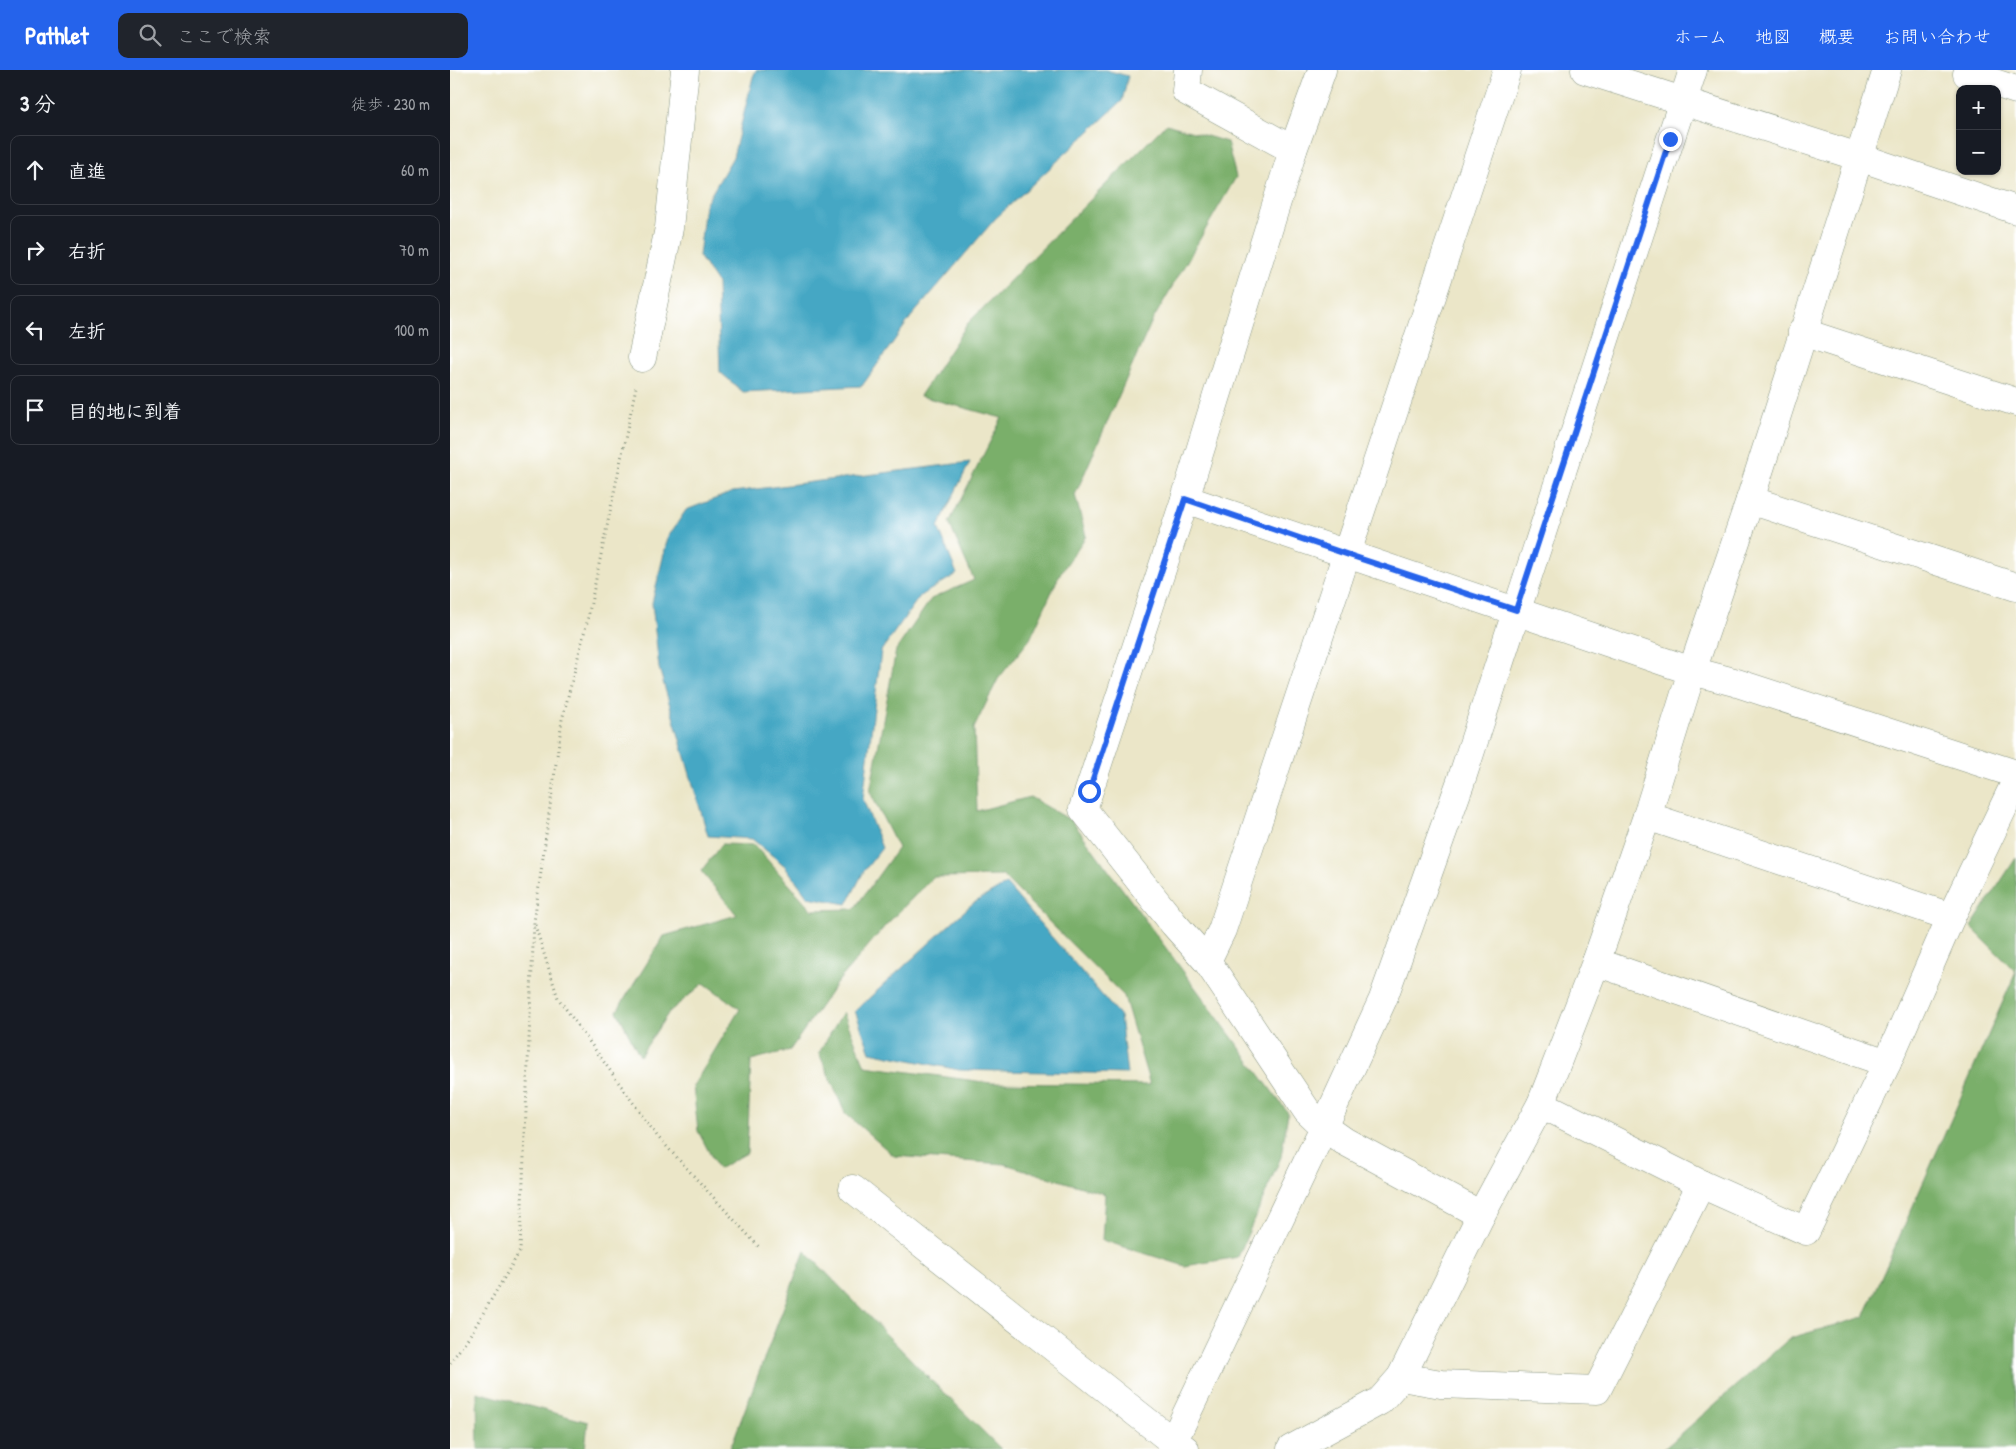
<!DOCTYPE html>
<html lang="ja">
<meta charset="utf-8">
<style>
body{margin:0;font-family:"Patrick Hand","Klee One",sans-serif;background:#20242c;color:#f1f3f6}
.controls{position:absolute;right:15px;top:15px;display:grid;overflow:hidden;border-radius:10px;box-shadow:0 1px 4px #0004}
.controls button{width:45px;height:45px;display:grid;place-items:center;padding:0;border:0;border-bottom:1px solid #363941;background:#171b24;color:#f1f3f6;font:25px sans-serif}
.stop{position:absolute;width:15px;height:15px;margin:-11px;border:4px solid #2563eb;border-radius:50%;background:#fff}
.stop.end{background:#2563eb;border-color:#fff;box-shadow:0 1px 5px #0008}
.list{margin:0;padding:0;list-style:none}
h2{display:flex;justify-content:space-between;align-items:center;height:65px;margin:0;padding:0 20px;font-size:21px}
h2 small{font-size:16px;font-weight:400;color:#9ea1a6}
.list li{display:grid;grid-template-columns:32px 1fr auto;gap:15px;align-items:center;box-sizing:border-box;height:70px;margin:0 10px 10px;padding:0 10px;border:1px solid #363941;border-radius:10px}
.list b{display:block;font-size:19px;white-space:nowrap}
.list em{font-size:16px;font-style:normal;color:#9ea1a6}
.icon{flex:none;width:28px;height:28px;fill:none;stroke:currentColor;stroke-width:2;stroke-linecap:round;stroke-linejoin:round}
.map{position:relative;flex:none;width:1566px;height:1379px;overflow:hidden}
header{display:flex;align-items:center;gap:30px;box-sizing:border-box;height:70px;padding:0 25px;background:#2563eb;color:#fff}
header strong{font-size:24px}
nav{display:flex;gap:28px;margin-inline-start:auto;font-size:18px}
.search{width:350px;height:45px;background:#20242c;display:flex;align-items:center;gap:12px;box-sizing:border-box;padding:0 18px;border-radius:10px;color:#9ea1a6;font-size:19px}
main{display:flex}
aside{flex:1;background:#171b24}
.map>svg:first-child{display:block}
.forest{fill:#7aaf6b;stroke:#4c7650}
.water{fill:#45a7c4;stroke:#32727c}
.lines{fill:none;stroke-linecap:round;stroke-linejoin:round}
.minor-casing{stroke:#85927e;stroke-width:29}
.tertiary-casing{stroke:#85927e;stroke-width:29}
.path{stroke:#85927e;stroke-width:3;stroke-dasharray:1 4;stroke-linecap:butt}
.minor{stroke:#fff;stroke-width:28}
.tertiary{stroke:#fff;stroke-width:28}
.route{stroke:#2563eb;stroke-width:6}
</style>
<header>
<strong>Pathlet</strong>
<div class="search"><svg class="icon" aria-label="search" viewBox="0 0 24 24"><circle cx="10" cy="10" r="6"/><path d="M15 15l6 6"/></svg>ここで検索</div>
<nav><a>ホーム</a><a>地図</a><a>概要</a><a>お問い合わせ</a></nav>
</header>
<main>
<aside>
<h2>3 分<small>徒歩 · 230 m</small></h2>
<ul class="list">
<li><svg class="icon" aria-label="ahead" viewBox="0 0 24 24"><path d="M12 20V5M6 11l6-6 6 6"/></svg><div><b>直進</b></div><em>60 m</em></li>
<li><svg class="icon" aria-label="right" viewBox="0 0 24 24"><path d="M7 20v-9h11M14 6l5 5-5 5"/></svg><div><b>右折</b></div><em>70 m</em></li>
<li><svg class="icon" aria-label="left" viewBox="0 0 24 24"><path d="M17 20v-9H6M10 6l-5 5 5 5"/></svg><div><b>左折</b></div><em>100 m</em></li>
<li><svg class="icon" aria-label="arrive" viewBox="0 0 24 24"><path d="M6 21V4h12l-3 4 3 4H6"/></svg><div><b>目的地に到着</b></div></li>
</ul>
</aside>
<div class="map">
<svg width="1566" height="1379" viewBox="0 0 1566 1379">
<rect width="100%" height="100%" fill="#fff"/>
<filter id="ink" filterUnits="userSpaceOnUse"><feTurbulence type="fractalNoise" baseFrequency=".02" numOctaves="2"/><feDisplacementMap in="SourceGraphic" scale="10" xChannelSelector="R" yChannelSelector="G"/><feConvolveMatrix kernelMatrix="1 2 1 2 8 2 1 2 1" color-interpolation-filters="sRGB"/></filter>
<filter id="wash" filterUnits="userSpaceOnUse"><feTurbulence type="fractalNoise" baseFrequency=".0096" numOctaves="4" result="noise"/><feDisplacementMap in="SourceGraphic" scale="20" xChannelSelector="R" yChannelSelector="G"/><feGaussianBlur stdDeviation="1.12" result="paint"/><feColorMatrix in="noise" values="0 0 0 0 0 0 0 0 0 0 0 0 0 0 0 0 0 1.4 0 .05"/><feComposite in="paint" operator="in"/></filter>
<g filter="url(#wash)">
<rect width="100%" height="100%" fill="#ebe6c8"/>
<g class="forest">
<polygon points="716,54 777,72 786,107 701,253 625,425 636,466 610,504 580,569 548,609 524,658 527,741 580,727 622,751 838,1043 831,1087 788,1187 735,1196 652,1170 655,1124 555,1094 444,1086 395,1043 369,983 393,942 415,996 541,1013 700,1015 674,926 553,806 483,807 435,856 386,914 340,980 301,990 297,1083 268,1099 248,1061 243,1016 290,939 254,913 219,942 190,986 167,941 214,866 287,845 251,801 272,774 304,775 362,840 404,839 448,778 420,722 446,580 481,529 524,510 499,453 552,348 470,326 518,253"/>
<polygon points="1566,788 1566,1379 1214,1379 1340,1268 1414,1247 1566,902 1521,857"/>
<polygon points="355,1181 478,1307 551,1379 280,1379"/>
<polygon points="27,1322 138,1352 135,1379 28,1379"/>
</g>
<g class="water">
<polygon points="306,0 656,0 678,6 672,31 545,149 461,247 412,316 293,322 270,302 267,213 249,186 255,135 283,87 303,7"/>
<polygon points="520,392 488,457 507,504 470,526 431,581 413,729 432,778 414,801 397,834 358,827 335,796 302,769 258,766 209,598 202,533 218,467 236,440 283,422"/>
<polygon points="556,814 670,946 677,1004 509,1000 420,982 405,941 522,834"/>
</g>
</g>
<g filter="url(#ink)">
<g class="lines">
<g class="minor-casing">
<g id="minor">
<polyline points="738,0 736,21 843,80"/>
<polyline points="872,0 843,80 735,429 633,739 724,854 757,891 857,1041 874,1057 894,1071 1031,1145"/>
<polyline points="1135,0 1409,87 1566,140"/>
<polyline points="1519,0 1517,4 1566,20"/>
<polyline points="1352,262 1566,332"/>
<polyline points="192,288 219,158 235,0"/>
<polyline points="735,429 1242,601 1284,612 1566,704"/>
<polyline points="1300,430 1566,517"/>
<polyline points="1197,746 1501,847"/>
<polyline points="757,891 772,860 1057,0"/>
<polyline points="1146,892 1437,993"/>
<polyline points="1091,1034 1251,1114 1356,1161 1437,993 1501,847 1566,711"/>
<polyline points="403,1119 723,1372 735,1379"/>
<polyline points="723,1372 874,1057 933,929 1011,711 1243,0"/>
<polyline points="841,1379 930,1331 951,1307 991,1314 1147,1320 1251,1114"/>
</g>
</g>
<g class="tertiary-casing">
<polyline id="tertiary" points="951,1307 1031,1145 1091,1034 1146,892 1197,746 1242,601 1300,430 1437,0"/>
</g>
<g class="path">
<polyline points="85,855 108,928 207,1066 310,1178"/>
<polyline points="0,1293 22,1262 70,1181 84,852 112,650 137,552 186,317"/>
</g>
<use href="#minor" class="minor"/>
<use href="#tertiary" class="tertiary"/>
</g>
</g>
<g class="lines" filter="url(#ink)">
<polyline class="route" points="639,721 735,429 896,484 1066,540 1220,69"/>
</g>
</svg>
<div class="controls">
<button>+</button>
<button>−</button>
</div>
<div class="stop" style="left:639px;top:721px"></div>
<div class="stop end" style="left:1220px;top:69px"></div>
</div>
</main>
